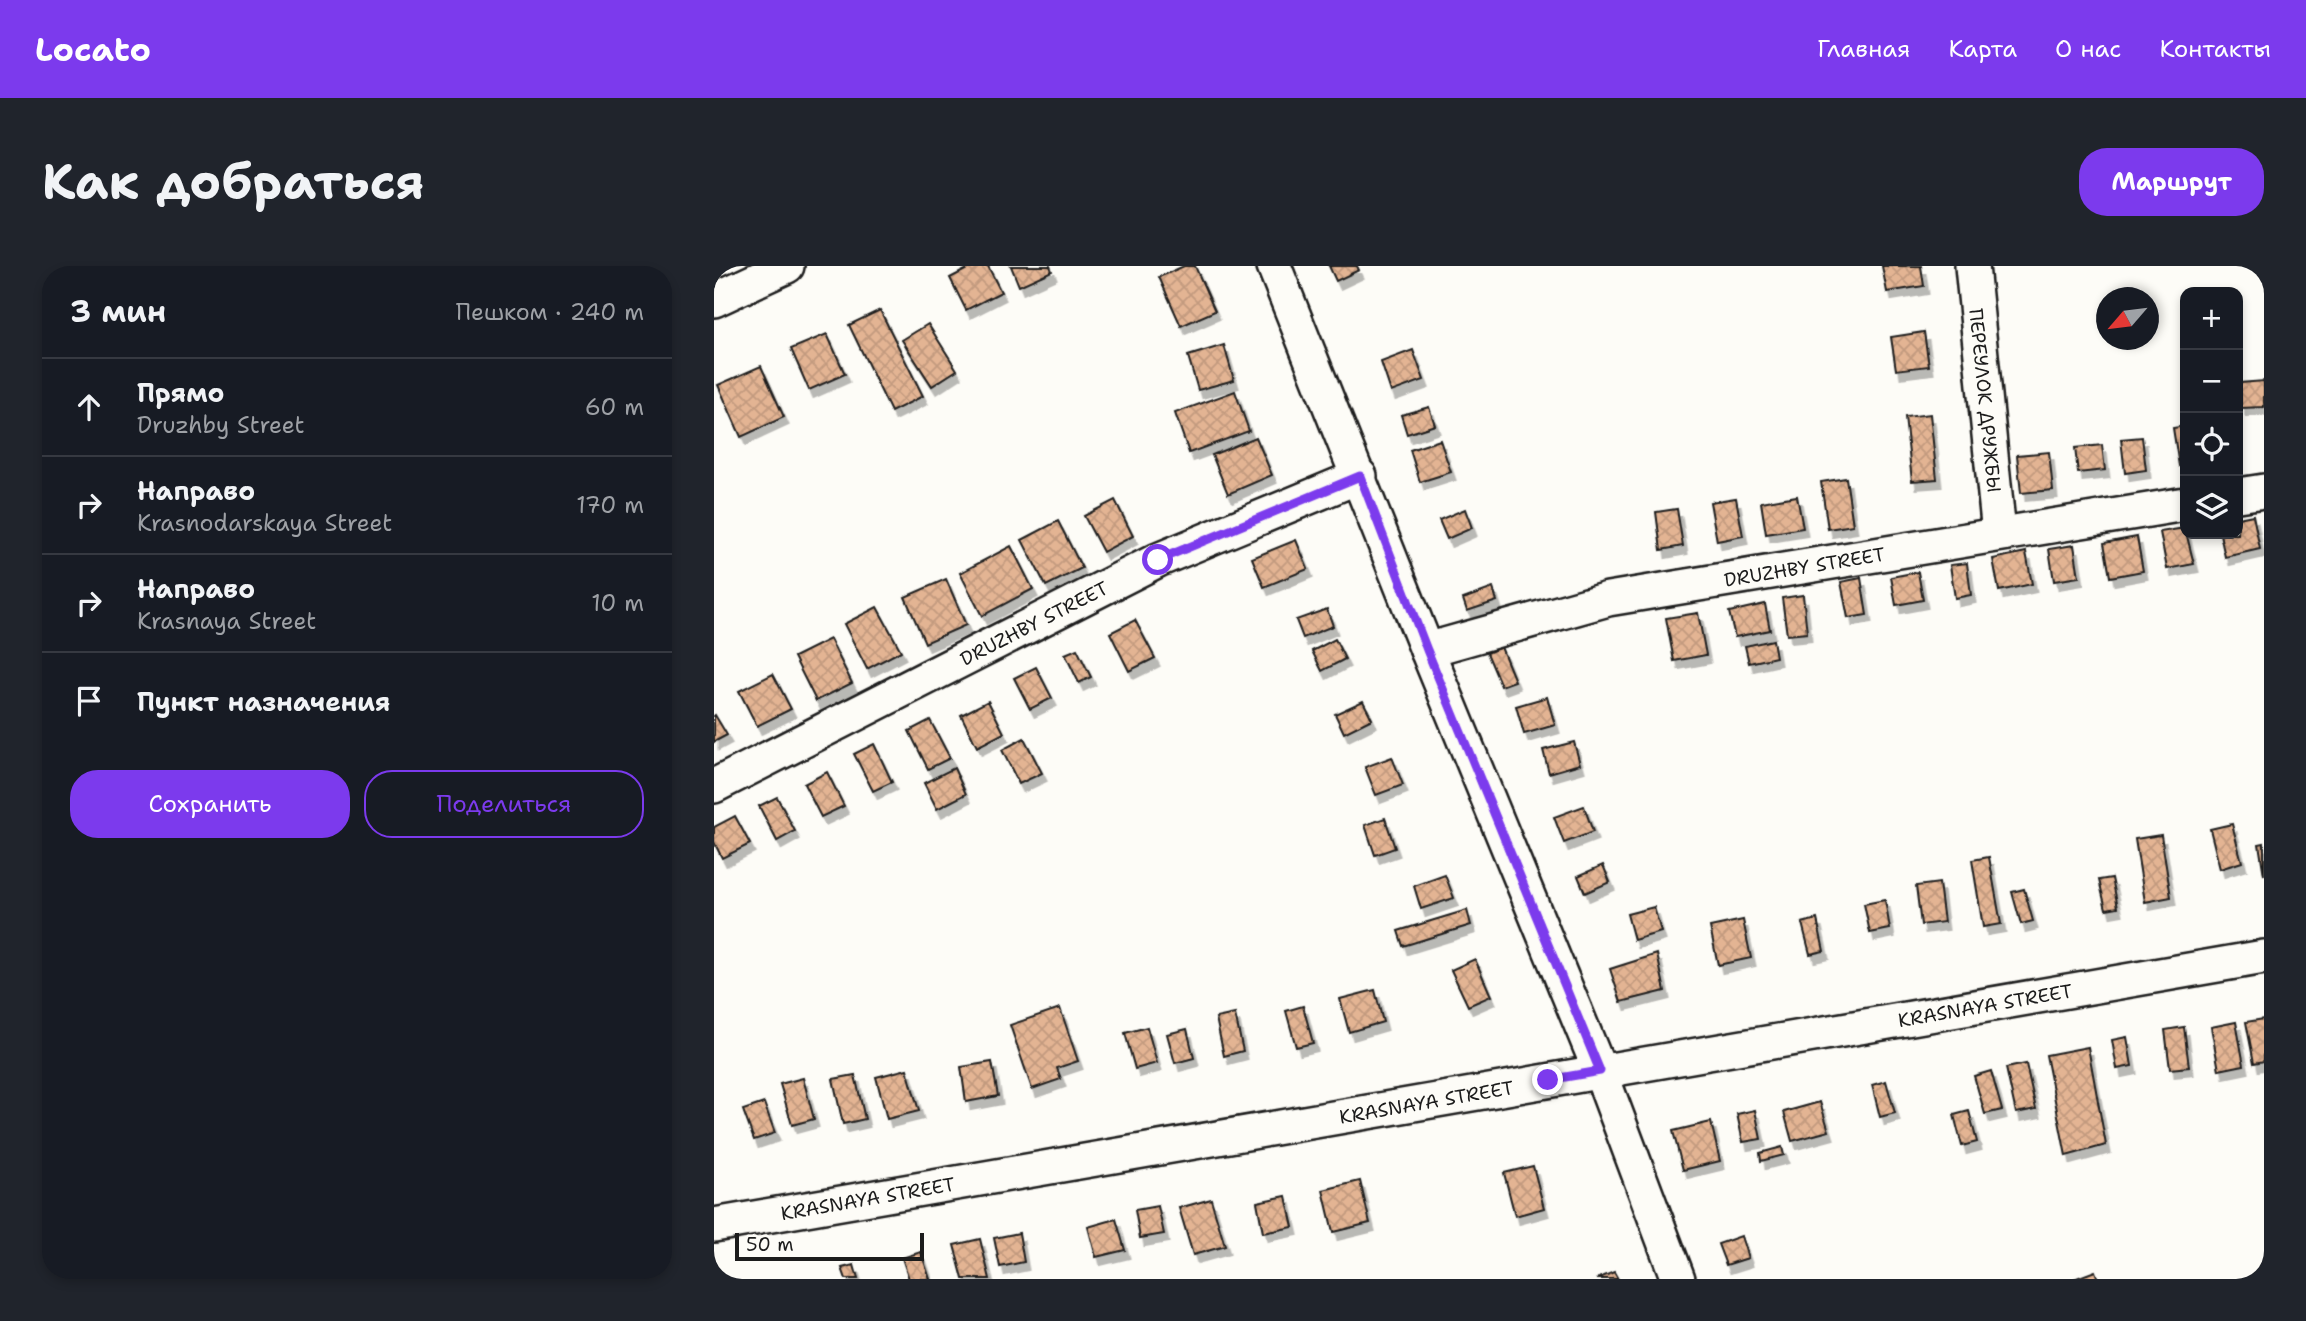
<!DOCTYPE html>
<html lang="ru">
<meta charset="utf-8">
<style>
body{margin:0;font-family:"Shantell Sans",sans-serif;background:#20242c;color:#f1f3f6}
.controls{position:absolute;right:21px;top:21px;display:grid;overflow:hidden;border-radius:14px;box-shadow:0 4px 10px #0003}
.controls button{width:63px;height:63px;display:grid;place-items:center;padding:0;border:0;border-bottom:2px solid #363941;background:#171b24;color:#f1f3f6;font:35px sans-serif}
.compass{position:absolute;left:1382px;top:21px;width:63px;height:63px;border-radius:50%;background:#171b24;box-shadow:0 4px 10px #0003;rotate:242deg}
.scale{position:absolute;left:21px;bottom:18px;width:189px;box-sizing:border-box;padding-left:7px;border:4px solid #1c1c1c;border-top:0;font-size:19px;line-height:24px;white-space:nowrap;color:#1c1c1c;-webkit-text-stroke:5px #fdfcf7;paint-order:stroke}
.stop{position:absolute;width:21px;height:21px;margin:-16px;border:5px solid #7c3aed;border-radius:50%;background:#fff}
.stop.end{background:#7c3aed;border-color:#fff;box-shadow:0 2px 7px #0008}
.list{margin:0;padding:0;list-style:none}
h2{display:flex;justify-content:space-between;align-items:center;height:91px;margin:0;padding:0 28px;font-size:30px}
h2 small{font-size:23px;font-weight:400;color:#9ea1a6}
.list li{display:grid;grid-template-columns:46px 1fr auto;gap:21px;align-items:center;box-sizing:border-box;height:98px;padding:0 28px;border-top:2px solid #363941}
.list b{display:block;font-size:26px;white-space:nowrap}
.list p{margin:0;font-size:23px;white-space:nowrap;color:#9ea1a6}
.list em{font-size:23px;font-style:normal;color:#9ea1a6}
.actions{display:flex;gap:14px;padding:21px 28px}
.actions a{flex:1;padding:16px 0;border:2px solid #7c3aed;border-radius:28px;text-align:center;font-size:24px;color:#7c3aed}
.actions .main{background:#7c3aed;color:#fff}
.icon{flex:none;width:38px;height:38px;fill:none;stroke:currentColor;stroke-width:2;stroke-linecap:round;stroke-linejoin:round}
.map{position:relative;flex:none;width:1550px;height:1013px;overflow:hidden;border-radius:28px}
header{display:flex;align-items:center;gap:42px;box-sizing:border-box;height:98px;padding:0 35px;background:#7c3aed;color:#fff}
header strong{font-size:33px}
nav{display:flex;gap:38px;margin-inline-start:auto;font-size:24px}
.intro{display:flex;align-items:center;justify-content:space-between;box-sizing:border-box;height:168px;padding:0 42px}
h1{margin:0;font-size:49px}
.button{padding:18px 32px;border-radius:28px;background:#7c3aed;color:#fff;font-size:24px;font-weight:700}
main{display:flex;gap:42px;padding:0 42px}
aside{flex:1;background:#171b24;border-radius:28px;box-shadow:0 4px 10px #0003}
.map>svg:first-child{display:block}
.building{fill:url(#building-cross-hatch);stroke:#1c1c1c;stroke-width:2;filter:url(#shadow)}
.lines{fill:none;stroke-linecap:round;stroke-linejoin:round}
.minor-casing{stroke:#1c1c1c;stroke-width:38}
.minor{stroke:#fdfcf7;stroke-width:33}
.route{stroke:#7c3aed;stroke-width:9}
.labels{text-anchor:middle;dominant-baseline:central;stroke-width:5;stroke-linejoin:round;paint-order:stroke}
.street-label{font-size:19px;fill:#1c1c1c;stroke:#fdfcf7}
</style>
<header>
<strong>Locato</strong>
<nav><a>Главная</a><a>Карта</a><a>О нас</a><a>Контакты</a></nav>
</header>
<div class="intro"><h1>Как добраться</h1><a class="button">Маршрут</a></div>
<main>
<aside>
<h2>3 мин<small>Пешком · 240 m</small></h2>
<ul class="list">
<li><svg class="icon" aria-label="ahead" viewBox="0 0 24 24"><path d="M12 20V5M6 11l6-6 6 6"/></svg><div><b>Прямо</b><p>Druzhby Street</p></div><em>60 m</em></li>
<li><svg class="icon" aria-label="right" viewBox="0 0 24 24"><path d="M7 20v-9h11M14 6l5 5-5 5"/></svg><div><b>Направо</b><p>Krasnodarskaya Street</p></div><em>170 m</em></li>
<li><svg class="icon" aria-label="right" viewBox="0 0 24 24"><path d="M7 20v-9h11M14 6l5 5-5 5"/></svg><div><b>Направо</b><p>Krasnaya Street</p></div><em>10 m</em></li>
<li><svg class="icon" aria-label="arrive" viewBox="0 0 24 24"><path d="M6 21V4h12l-3 4 3 4H6"/></svg><div><b>Пункт назначения</b></div></li>
</ul>
<div class="actions"><a class="main">Сохранить</a><a>Поделиться</a></div>
</aside>
<div class="map">
<svg width="1550" height="1013" viewBox="0 0 1550 1013">
<defs>
<pattern id="building-cross-hatch" width="8" height="8" patternUnits="userSpaceOnUse" patternTransform="scale(1.75)"><rect width="8" height="8" fill="#e3b493"/><path d="M0 0l8 8M0 8l8-8" fill="none" stroke="#c29a7e"/></pattern>
<filter id="shadow"><feDropShadow dx="4.5" dy="8" stdDeviation="0" flood-color="#0004"/></filter>
</defs>
<rect width="100%" height="100%" fill="#fdfcf7"/>
<filter id="ink" filterUnits="userSpaceOnUse"><feTurbulence type="fractalNoise" baseFrequency=".0143" numOctaves="2"/><feDisplacementMap in="SourceGraphic" scale="14" xChannelSelector="R" yChannelSelector="G"/><feConvolveMatrix kernelMatrix="1 2 1 2 8 2 1 2 1" color-interpolation-filters="sRGB"/></filter>
<g filter="url(#ink)">
<g class="building">
<polygon points="259,0 274,0 287,26 252,44 236,12"/>
<polygon points="297,0 336,0 338,5 305,20"/>
<polygon points="470,0 481,0 501,45 467,60 445,11"/>
<polygon points="615,0 643,0 645,4 622,15"/>
<polygon points="1168,0 1207,0 1210,20 1173,26"/>
<polygon points="166,44 209,130 177,146 135,59"/>
<polygon points="214,58 243,104 218,120 188,74"/>
<polygon points="1210,66 1215,100 1182,104 1177,71"/>
<polygon points="113,68 131,108 95,124 77,83"/>
<polygon points="510,79 520,114 484,124 474,90"/>
<polygon points="699,84 710,114 677,126 667,96"/>
<polygon points="47,100 70,151 27,171 4,119"/>
<polygon points="1550,115 1550,141 1527,142 1526,117"/>
<polygon points="521,125 535,165 475,187 461,147"/>
<polygon points="715,141 721,159 693,168 687,149"/>
<polygon points="1216,148 1223,213 1198,215 1191,151"/>
<polygon points="1471,160 1471,199 1465,200 1459,162"/>
<polygon points="542,171 558,209 514,228 498,189"/>
<polygon points="1428,171 1432,204 1411,207 1407,173"/>
<polygon points="726,174 737,206 706,216 696,184"/>
<polygon points="1388,179 1391,204 1364,207 1361,182"/>
<polygon points="1335,186 1339,224 1307,227 1303,189"/>
<polygon points="1132,212 1139,259 1114,263 1107,216"/>
<polygon points="1083,230 1089,262 1052,268 1047,236"/>
<polygon points="1022,232 1029,270 1003,275 996,236"/>
<polygon points="401,234 419,270 389,286 370,250"/>
<polygon points="751,243 758,262 733,273 725,254"/>
<polygon points="963,243 969,280 947,284 942,246"/>
<polygon points="1539,249 1546,283 1511,291 1506,268 1524,268 1524,252"/>
<polygon points="344,255 368,302 332,320 308,274"/>
<polygon points="1471,262 1480,298 1453,303 1446,266"/>
<polygon points="1423,271 1429,305 1396,311 1390,277"/>
<polygon points="582,274 594,303 550,321 538,292"/>
<polygon points="1360,279 1365,311 1340,315 1335,283"/>
<polygon points="297,280 319,323 268,350 246,307"/>
<polygon points="1312,286 1318,318 1285,325 1279,293"/>
<polygon points="1253,297 1257,329 1241,332 1236,299"/>
<polygon points="1204,306 1209,334 1182,339 1177,311"/>
<polygon points="1147,312 1153,349 1134,352 1127,316"/>
<polygon points="232,313 252,359 211,377 191,331"/>
<polygon points="779,322 783,335 753,345 749,333"/>
<polygon points="1089,329 1093,367 1073,369 1068,332"/>
<polygon points="1051,338 1056,364 1021,371 1015,346"/>
<polygon points="163,341 187,385 153,403 130,358"/>
<polygon points="613,343 619,360 589,372 582,354"/>
<polygon points="984,347 992,389 960,395 952,352"/>
<polygon points="421,354 441,392 415,405 396,367"/>
<polygon points="116,373 138,417 102,435 80,391"/>
<polygon points="621,373 631,393 608,405 598,385"/>
<polygon points="1059,374 1062,391 1035,397 1031,380"/>
<polygon points="787,381 801,415 787,420 773,387"/>
<polygon points="363,383 377,411 365,417 351,388"/>
<polygon points="322,401 338,432 316,443 300,412"/>
<polygon points="59,408 77,443 43,460 25,425"/>
<polygon points="833,431 841,459 810,468 802,440"/>
<polygon points="274,435 290,467 263,481 247,449"/>
<polygon points="649,435 658,453 630,467 621,448"/>
<polygon points="1,449 13,469 0,476 0,450"/>
<polygon points="216,454 236,492 214,503 195,465"/>
<polygon points="310,472 328,507 305,518 288,484"/>
<polygon points="860,476 866,498 835,507 829,484"/>
<polygon points="160,478 178,516 159,525 140,488"/>
<polygon points="678,491 689,519 662,529 651,501"/>
<polygon points="240,502 252,528 223,543 210,517"/>
<polygon points="113,506 130,540 107,551 90,518"/>
<polygon points="63,531 81,565 63,575 45,540"/>
<polygon points="870,540 879,566 850,577 840,551"/>
<polygon points="21,550 36,578 8,592 0,576 0,561"/>
<polygon points="671,552 681,582 661,589 651,559"/>
<polygon points="1518,558 1528,596 1506,603 1496,563"/>
<polygon points="1447,569 1457,631 1431,636 1421,573"/>
<polygon points="1550,577 1550,609 1545,578"/>
<polygon points="1275,591 1287,658 1269,661 1258,594"/>
<polygon points="889,599 896,616 871,627 864,610"/>
<polygon points="731,609 740,632 707,643 700,620"/>
<polygon points="1398,612 1404,641 1392,643 1385,614"/>
<polygon points="1225,617 1230,656 1207,659 1202,620"/>
<polygon points="1310,623 1319,655 1307,658 1298,626"/>
<polygon points="1171,634 1176,663 1156,667 1150,638"/>
<polygon points="940,641 947,666 920,674 913,648"/>
<polygon points="753,644 757,659 689,680 684,665"/>
<polygon points="1103,653 1110,685 1096,688 1088,657"/>
<polygon points="1029,654 1037,692 1004,699 996,661"/>
<polygon points="943,688 951,725 907,736 896,703"/>
<polygon points="761,693 777,730 754,740 737,704"/>
<polygon points="661,724 669,756 635,766 626,733"/>
<polygon points="589,740 599,777 582,781 572,745"/>
<polygon points="346,742 364,795 343,802 347,813 318,823 296,759"/>
<polygon points="521,748 529,785 510,790 502,752"/>
<polygon points="1550,753 1550,795 1540,797 1532,756"/>
<polygon points="1522,756 1530,799 1505,804 1497,761"/>
<polygon points="433,761 443,797 421,803 411,767"/>
<polygon points="1470,761 1475,801 1456,803 1451,764"/>
<polygon points="473,763 480,792 461,797 453,768"/>
<polygon points="1413,771 1418,800 1403,803 1398,774"/>
<polygon points="1374,781 1392,879 1352,890 1332,789"/>
<polygon points="278,796 284,830 252,836 247,801"/>
<polygon points="1312,798 1322,843 1302,847 1292,802"/>
<polygon points="193,803 205,845 173,853 162,811"/>
<polygon points="1277,805 1288,844 1271,848 1260,810"/>
<polygon points="141,809 151,853 129,858 119,813"/>
<polygon points="89,812 100,853 78,859 66,818"/>
<polygon points="1172,815 1181,847 1166,851 1158,819"/>
<polygon points="1106,836 1115,865 1078,875 1070,846"/>
<polygon points="50,837 61,867 40,874 29,844"/>
<polygon points="1041,844 1047,873 1029,876 1023,848"/>
<polygon points="1255,845 1263,876 1248,880 1240,849"/>
<polygon points="997,856 1006,895 969,904 959,865"/>
<polygon points="1068,881 1070,889 1047,895 1046,887"/>
<polygon points="819,900 830,942 801,950 790,907"/>
<polygon points="646,915 656,957 619,966 609,924"/>
<polygon points="572,930 579,961 549,967 543,936"/>
<polygon points="497,933 511,980 479,989 465,942"/>
<polygon points="444,940 450,968 426,972 421,944"/>
<polygon points="402,953 411,984 382,991 374,961"/>
<polygon points="305,967 310,996 286,1001 280,972"/>
<polygon points="1027,970 1034,992 1012,999 1004,978"/>
<polygon points="266,973 276,1013 249,1013 240,979"/>
<polygon points="207,986 216,1013 195,1013 188,992"/>
<polygon points="140,999 144,1013 132,1013 128,1002"/>
<polygon points="1381,1005 1384,1013 1360,1013"/>
<polygon points="900,1006 904,1013 883,1013"/>
</g>
<g class="lines">
<g class="minor-casing">
<g id="minor">
<polyline points="560,0 713,384 886,805 964,1013"/>
<path id="s1" d="M1258 0 1285 268"/>
<polyline points="0,34 73,0"/>
<polyline points="1524,229 1550,225"/>
<path id="s2" d="M713 384 894 333 1471 238"/>
<path id="s3" d="M0 520 444 294 646 210"/>
<path id="s4" d="M0 959 1550 691"/>
</g>
</g>
<use href="#minor" class="minor"/>
</g>
</g>
<g class="lines" filter="url(#ink)">
<polyline class="route" points="444,294 646,210 713,384 886,805 834,814"/>
</g>
<g class="labels">
<g class="street-label">
<text stroke="none"><textPath href="#s1" startOffset="135">ПЕРЕУЛОК ДРУЖБЫ</textPath></text>
<text stroke="none"><textPath href="#s2" startOffset="387">DRUZHBY STREET</textPath></text>
<text stroke="none"><textPath href="#s3" startOffset="359">DRUZHBY STREET</textPath></text>
<text stroke="none"><textPath href="#s4" startOffset="1290">KRASNAYA STREET</textPath></text>
<text stroke="none"><textPath href="#s4" startOffset="723">KRASNAYA STREET</textPath></text>
<text stroke="none"><textPath href="#s4" startOffset="156">KRASNAYA STREET</textPath></text>
</g>
</g>
</svg>
<div class="controls">
<button>+</button>
<button>−</button>
<button><svg class="icon" aria-label="locate" viewBox="0 0 24 24"><circle cx="12" cy="12" r="6"/><path d="M12 2v4M12 18v4M2 12h4M18 12h4"/></svg></button>
<button><svg class="icon" aria-label="layers" viewBox="0 0 24 24"><path d="M12 4l9 5-9 5-9-5zM3 14l9 5 9-5"/></svg></button>
</div>
<svg class="compass" viewBox="-18 -18 36 36"><path d="M0-13l5 13h-10z" fill="#e53935"/><path d="M0 13l5-13h-10z" fill="#9ea1a6"/></svg>
<div class="scale">50 m</div>
<div class="stop" style="left:444px;top:294px"></div>
<div class="stop end" style="left:834px;top:814px"></div>
</div>
</main>
